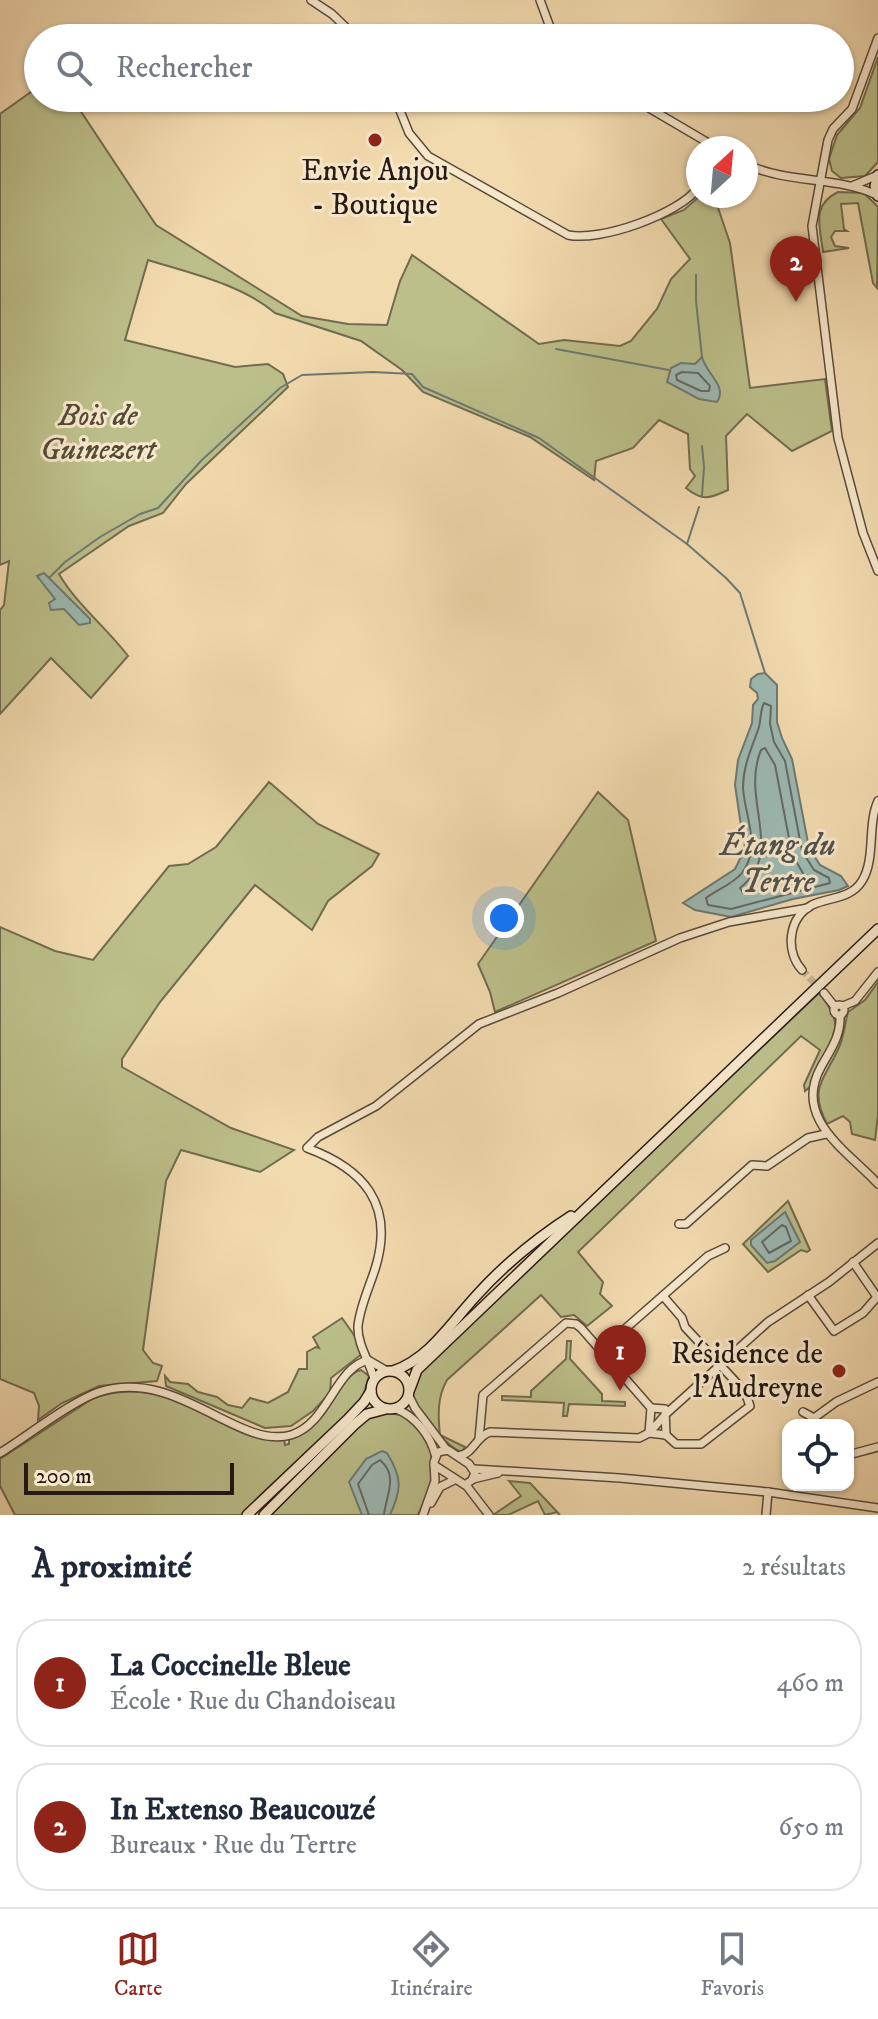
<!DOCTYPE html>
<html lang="fr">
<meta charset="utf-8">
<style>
body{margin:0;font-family:"IM FELL DW Pica",serif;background:#f2f2f3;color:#1f2937}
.controls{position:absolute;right:24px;bottom:24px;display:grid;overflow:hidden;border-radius:16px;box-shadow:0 2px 6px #0004}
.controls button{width:72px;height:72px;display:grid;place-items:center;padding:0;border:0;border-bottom:2px solid #e0e1e3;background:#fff;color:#1f2937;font:40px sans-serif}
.compass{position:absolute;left:686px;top:136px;width:72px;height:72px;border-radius:50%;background:#fff;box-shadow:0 2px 6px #0004;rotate:26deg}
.scale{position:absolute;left:24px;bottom:20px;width:210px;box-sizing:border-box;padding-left:8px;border:4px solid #261a14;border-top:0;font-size:22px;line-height:28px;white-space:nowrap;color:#261a14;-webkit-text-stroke:6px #f7e7cb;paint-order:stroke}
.you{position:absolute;left:504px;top:918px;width:28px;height:28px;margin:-20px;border:6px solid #fff;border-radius:50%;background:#1a73e8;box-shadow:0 0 0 12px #1a73e833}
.badge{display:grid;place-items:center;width:52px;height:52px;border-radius:50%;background:#8f2418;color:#fff;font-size:26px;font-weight:700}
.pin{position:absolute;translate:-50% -66px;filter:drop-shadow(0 2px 4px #0008)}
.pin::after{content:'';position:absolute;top:42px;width:28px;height:24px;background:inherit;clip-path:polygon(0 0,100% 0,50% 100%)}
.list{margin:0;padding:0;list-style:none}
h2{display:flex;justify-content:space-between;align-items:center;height:104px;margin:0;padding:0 32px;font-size:34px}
h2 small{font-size:26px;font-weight:400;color:#747a83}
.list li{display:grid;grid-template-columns:52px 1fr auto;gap:24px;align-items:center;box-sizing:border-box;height:128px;margin:0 16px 16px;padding:0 16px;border:2px solid #e0e1e3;border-radius:32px}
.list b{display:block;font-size:30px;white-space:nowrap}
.list p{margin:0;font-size:26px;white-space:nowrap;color:#747a83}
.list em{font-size:26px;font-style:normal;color:#747a83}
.icon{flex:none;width:44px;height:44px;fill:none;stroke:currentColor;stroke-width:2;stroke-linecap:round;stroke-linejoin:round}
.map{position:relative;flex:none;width:878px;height:1515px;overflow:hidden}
.search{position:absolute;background:#fff;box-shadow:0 2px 6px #0004;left:24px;right:24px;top:24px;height:88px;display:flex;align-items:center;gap:20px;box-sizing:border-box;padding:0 28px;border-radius:44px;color:#747a83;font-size:30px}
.sheet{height:392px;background:#fff}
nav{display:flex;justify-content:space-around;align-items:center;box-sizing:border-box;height:112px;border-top:2px solid #e0e1e3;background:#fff;font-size:22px;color:#747a83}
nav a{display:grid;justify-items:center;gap:4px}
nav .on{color:#8f2418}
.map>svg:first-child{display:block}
.green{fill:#bcbf8a;stroke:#716c4f;stroke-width:2}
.water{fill:#9db9b3;stroke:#6d7973;stroke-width:2}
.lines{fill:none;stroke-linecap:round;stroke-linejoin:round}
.shore{stroke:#626a64;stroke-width:2}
.stream{stroke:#6d7973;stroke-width:2}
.minor-tunnel{stroke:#c9b490;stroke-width:7;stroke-dasharray:7 3.5;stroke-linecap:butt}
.minor-casing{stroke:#594a3b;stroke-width:10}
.secondary-casing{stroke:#261a14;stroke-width:12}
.minor{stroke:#f7e7cb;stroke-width:7}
.secondary{stroke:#f7e7cb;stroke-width:9}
.poi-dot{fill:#8f2418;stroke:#f7e7cb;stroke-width:3}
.labels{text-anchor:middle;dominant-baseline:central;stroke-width:6;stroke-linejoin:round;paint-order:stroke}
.poi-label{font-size:30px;fill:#261a14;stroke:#f7e7cb}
.park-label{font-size:30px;font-style:italic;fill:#534c37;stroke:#f7e7cb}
.water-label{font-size:32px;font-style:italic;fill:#50524c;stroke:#f7e7cb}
</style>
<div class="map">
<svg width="878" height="1515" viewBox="0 0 878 1515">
<rect width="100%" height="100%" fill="#f2daaf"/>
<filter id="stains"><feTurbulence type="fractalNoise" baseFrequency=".0025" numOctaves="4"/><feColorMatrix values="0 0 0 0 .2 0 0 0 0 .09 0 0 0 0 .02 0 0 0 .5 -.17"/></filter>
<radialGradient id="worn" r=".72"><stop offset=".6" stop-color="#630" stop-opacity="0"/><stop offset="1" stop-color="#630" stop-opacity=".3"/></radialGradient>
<g class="green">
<polygon points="878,57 878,162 865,176 841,178 832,171 829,159 837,135 860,108"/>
<path d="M38 87V98H72L156 225 302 316 348 324 387 325 400 281 412 255 539 344 564 340 620 346 631 341 657 309 671 279 690 259 661 219 684 210 700 196H714L730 243 750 388 825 379 832 431 792 451 747 414 726 436 728 490C709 499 702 501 686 488L695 476 690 469 688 434 659 420 633 448 596 461 594 480 530 437 423 392 402 370 361 341 275 313C241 284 190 273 148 260L125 340 235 367 268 364 283 374 288 387 186 484 163 513 129 526 59 574C77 605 106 627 128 656L91 698 51 658 0 714V610L4 605 9 561 0 565V114Z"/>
<path d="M838 192 864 193 878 207 877 288 873 283 858 203 841 204 844 229 847 231H835L831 237 835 246 849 248 823 252C820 226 811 205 838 192Z"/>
<polygon points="269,782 318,824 379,854 372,866 328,901 312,930 255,885 160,1002 122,1059 122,1067 231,1128 294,1150 260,1172 181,1150 166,1181 143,1350 153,1363 162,1366 157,1381 99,1386 62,1403 38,1420 39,1406 34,1393 0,1379 0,927 55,951 93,960 169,866 188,864 216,847"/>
<polygon points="598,792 628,820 656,941 495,1012 490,992 478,964"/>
<path d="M878 982V1115L875 1140 852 1134 850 1122 843 1116 827 1124C807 1086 827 1077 840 1045 844 1035 845 1023 848 1012L865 1000Z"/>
<path d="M819 993C851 1031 831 1045 811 1086L805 1091 804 1085 820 1050 801 1036 578 1252 603 1282 600 1294 612 1306 587 1326 574 1315 561 1317 541 1295 447 1380C437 1397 438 1416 440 1435L465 1447 462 1452C449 1449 417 1413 414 1400 411 1392 414 1381 417 1374Z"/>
<polygon points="788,1201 810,1250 807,1252 801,1250 768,1272 743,1244"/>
<polygon points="342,1318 354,1335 356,1334 362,1354 331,1378 330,1393 313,1411 291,1426 265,1428 166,1386 165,1376 170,1382 188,1384 198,1392 217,1397 228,1405 242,1408 250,1398 268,1403 288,1392 299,1369 307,1369 307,1352 316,1347 319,1348 313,1337"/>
<polygon points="567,1341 571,1341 570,1359 602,1394 602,1401 625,1402 625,1406 569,1404 567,1416 563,1416 564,1403 502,1400 502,1396 531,1397 531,1391 566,1359"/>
<path d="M361 1370 369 1376 362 1400 244 1515H15L0 1486V1459L92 1399C144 1379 183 1403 230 1424 248 1433 264 1440 284 1439L285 1445 289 1444V1438C302 1433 312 1427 321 1417 334 1404 343 1374 361 1370Z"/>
<polygon points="380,1412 402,1415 408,1418 420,1428 431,1448 432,1485 418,1515 268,1515 362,1420"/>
<polygon points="509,1481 530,1483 560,1515 557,1512 545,1515 538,1501 508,1515 493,1515 521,1496"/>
</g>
<g class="water">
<path d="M702 357C706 374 728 386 717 402L699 399 667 382 671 368 681 363 695 364Z"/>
<polygon points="44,573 90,619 90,623 79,625 64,609 51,610 49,603 55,599 37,576"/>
<polygon points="765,673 777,685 777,722 782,738 792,759 809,848 820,865 841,876 848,886 839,890 793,899 731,917 695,910 683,903 735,869 744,851 745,840 741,826 735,785 738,760 752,723 753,705 758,699 757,693 750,687 751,679 758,674"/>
<polygon points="785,1212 800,1242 775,1261 767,1263 751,1245 751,1240"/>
<path d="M382 1451 387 1453C402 1477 402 1489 390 1515H362L349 1482 366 1459Z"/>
</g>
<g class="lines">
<g class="shore">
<polygon points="682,372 698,373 710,386 709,391 701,391 677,380 676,375"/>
<path d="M764 703 771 706 770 724 774 742 785 761 802 851 814 870 829 878 830 883 731 909 708 905 706 898C717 890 734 883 742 873 762 846 745 818 743 788 743 765 752 748 759 727 761 719 760 711 764 703Z"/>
<path d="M765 748 775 765 792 854 805 877 803 880 743 893 740 888C786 851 740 801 761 750Z"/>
<polygon points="782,1225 786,1227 791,1241 769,1253 762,1242"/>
<path d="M369 1515 358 1484 372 1465 380 1460C399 1476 386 1495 384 1515"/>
</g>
<g class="stream">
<polyline points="696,275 696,301 702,357"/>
<polyline points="556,349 669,370"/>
<polyline points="702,446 704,467 702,496"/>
<polyline points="699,507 687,544 726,578 740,593 765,673"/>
<polyline points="49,578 65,562 100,537 140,514 158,508 202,460 280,388 302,375 373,372 412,374 423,387 539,438 687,544"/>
</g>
<polyline class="minor-tunnel" points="802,970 820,989"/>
<g class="minor-casing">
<g id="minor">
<polyline points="311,0 332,14 357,38"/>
<polyline points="540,0 554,38"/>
<polyline points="878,38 852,109 833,129 828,140 812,226 838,438 863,533 878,571"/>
<path d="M395 98 409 133 428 156 568 235C600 242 679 214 698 188"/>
<polyline points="632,98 717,148"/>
<path d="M746 164C787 184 837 176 877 195"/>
<polyline points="852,186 878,175"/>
<path d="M802 970C785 951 788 918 812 905 829 897 851 899 862 881 876 858 867 825 878 801"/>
<polyline points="824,993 835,1007"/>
<circle cx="839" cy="1010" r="5"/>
<polyline points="843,1006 855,1001 878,972"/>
<path d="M840 1015C841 1036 831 1049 821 1067 792 1119 848 1151 878 1184"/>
<polyline points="679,1224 686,1224 752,1165 767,1166 808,1138 826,1134"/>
<polyline points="808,1295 834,1331 863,1313 877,1297 853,1262"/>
<polyline points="663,1296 682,1318 685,1327 745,1392 750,1406 701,1444 676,1444 666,1435"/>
<polyline points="601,1350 708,1256 725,1248"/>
<polyline points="368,1360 387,1371"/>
<path d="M374 1379C370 1362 357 1344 358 1326 360 1306 370 1286 376 1266 394 1204 364 1169 307 1148L318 1137 376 1106 479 1024 558 993 680 938 729 922 808 908"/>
<polyline points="409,1396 415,1408 446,1449"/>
<polyline points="651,1408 649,1433 666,1435"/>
<polyline points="651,1408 665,1409 666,1435"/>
<path d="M396 1409C415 1416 430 1435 435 1454"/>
<polyline points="803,1412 814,1418 818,1425"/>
<polyline points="814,1418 836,1402 878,1382"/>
<polyline points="479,1439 483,1395 566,1323 576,1324 581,1328 651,1408"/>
<path d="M0 1453C26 1437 72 1401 99 1392 177 1367 237 1450 291 1435 328 1424 335 1368 368 1360"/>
<polyline points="848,1455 878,1447"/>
<path d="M458 1456C474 1454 475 1437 490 1432L639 1438 649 1433 667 1413 768 1322 829 1282 878 1243"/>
<polyline points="474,1469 620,1478 768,1492 878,1508"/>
<polyline points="473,1479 498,1473"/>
<polyline points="466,1485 489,1515"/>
<polyline points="431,1503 440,1487 454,1480"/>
<polyline points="423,1515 435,1481 434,1462 438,1452 448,1450 469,1464 475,1473 472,1480 465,1485 434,1465"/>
<polyline points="766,1515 768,1492"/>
</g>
</g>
<g class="secondary-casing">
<g id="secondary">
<polyline points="878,175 875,186 878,196"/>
<circle cx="390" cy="1390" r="19"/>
<path d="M393 1371C429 1359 451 1323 476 1296 503 1266 537 1238 571 1216"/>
<polyline points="410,1389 417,1370 878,929"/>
<polyline points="247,1515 347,1420 364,1402 371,1391"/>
<polyline points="264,1515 354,1425 367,1414 386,1409"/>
</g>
</g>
<use href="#minor" class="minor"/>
<use href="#secondary" class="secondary"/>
</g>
<g class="poi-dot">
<circle cx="375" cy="140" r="8"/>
<circle cx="839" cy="1371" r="8"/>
</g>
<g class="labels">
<g class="poi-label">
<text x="375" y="171">Envie Anjou<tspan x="375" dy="34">- Boutique</tspan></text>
<text x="823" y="1354" text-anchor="end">Résidence de<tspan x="823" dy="34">l'Audreyne</tspan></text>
</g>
<g class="park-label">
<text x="98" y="416">Bois de<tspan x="98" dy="34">Guinezert</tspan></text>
</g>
<g class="water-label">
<text x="778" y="846">Étang du<tspan x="778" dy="37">Tertre</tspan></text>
</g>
</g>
<rect width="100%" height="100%" filter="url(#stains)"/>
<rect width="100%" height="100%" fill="url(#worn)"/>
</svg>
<div class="controls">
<button><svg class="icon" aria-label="locate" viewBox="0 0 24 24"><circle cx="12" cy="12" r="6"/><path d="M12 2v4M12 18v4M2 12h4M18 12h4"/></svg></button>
</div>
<svg class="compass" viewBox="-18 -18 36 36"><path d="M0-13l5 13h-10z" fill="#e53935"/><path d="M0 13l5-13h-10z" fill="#747a83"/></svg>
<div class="scale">200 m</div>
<div class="you"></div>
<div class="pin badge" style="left:620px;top:1391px">1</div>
<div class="pin badge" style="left:796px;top:302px">2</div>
<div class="search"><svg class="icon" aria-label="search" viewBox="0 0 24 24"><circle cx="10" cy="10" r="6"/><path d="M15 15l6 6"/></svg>Rechercher</div>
</div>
<section class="sheet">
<h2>À proximité<small>2 résultats</small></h2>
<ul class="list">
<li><span class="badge">1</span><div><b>La Coccinelle Bleue</b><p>École · Rue du Chandoiseau</p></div><em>460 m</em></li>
<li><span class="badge">2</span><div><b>In Extenso Beaucouzé</b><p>Bureaux · Rue du Tertre</p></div><em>650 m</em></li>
</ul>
</section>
<nav>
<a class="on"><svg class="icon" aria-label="map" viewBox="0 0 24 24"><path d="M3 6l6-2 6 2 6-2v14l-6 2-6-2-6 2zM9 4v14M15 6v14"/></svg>Carte</a>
<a><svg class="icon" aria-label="directions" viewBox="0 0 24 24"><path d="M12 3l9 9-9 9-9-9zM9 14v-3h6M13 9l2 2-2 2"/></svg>Itinéraire</a>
<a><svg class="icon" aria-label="saved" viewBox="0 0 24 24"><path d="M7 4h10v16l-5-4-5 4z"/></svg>Favoris</a>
</nav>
